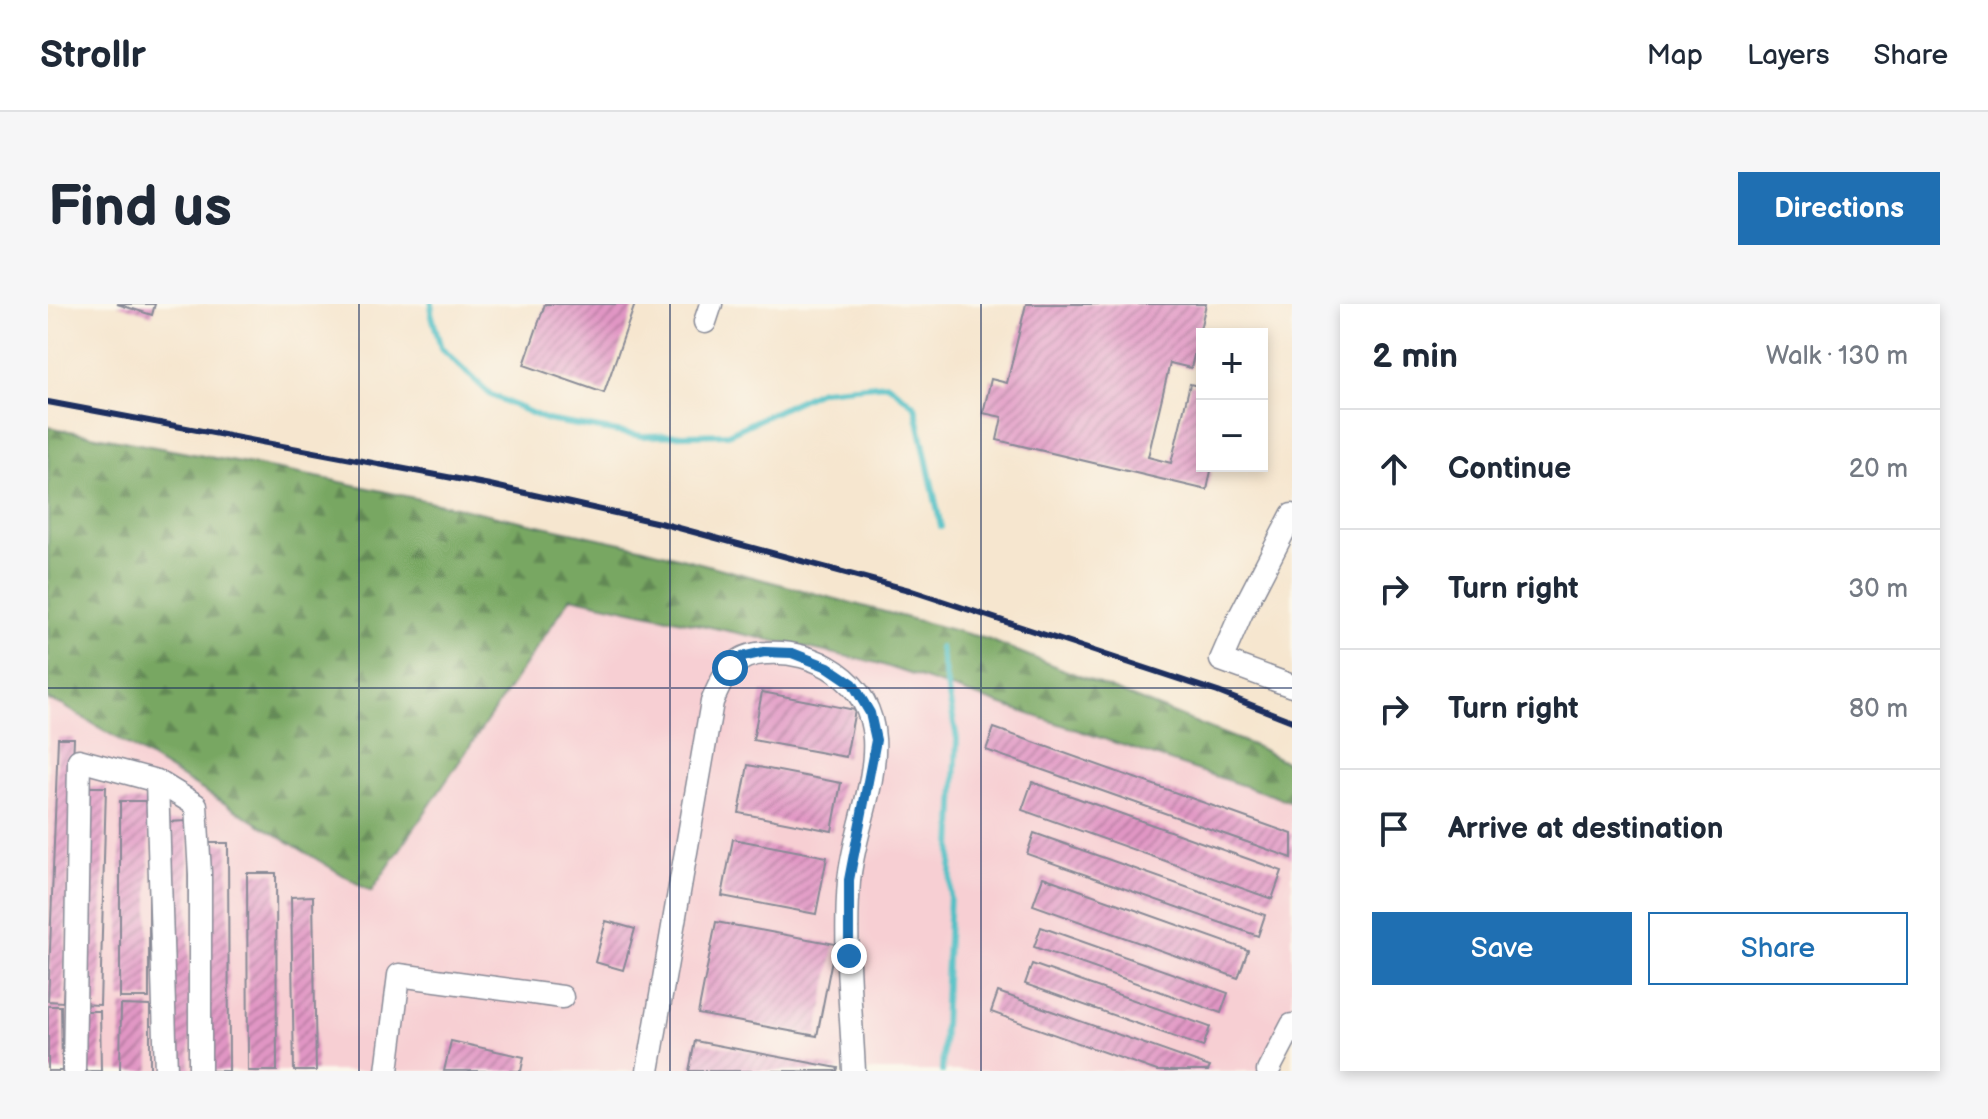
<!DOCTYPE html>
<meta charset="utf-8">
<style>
body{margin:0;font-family:"Balsamiq Sans",sans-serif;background:#f6f6f7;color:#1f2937}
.controls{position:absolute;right:24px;top:24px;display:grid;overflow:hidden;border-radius:0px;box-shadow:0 4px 12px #0003}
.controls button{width:72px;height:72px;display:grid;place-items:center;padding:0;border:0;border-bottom:2px solid #e0e1e3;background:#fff;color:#1f2937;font:40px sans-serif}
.stop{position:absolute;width:24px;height:24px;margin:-18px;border:6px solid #1f6fb2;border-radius:50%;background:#fff}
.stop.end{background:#1f6fb2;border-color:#fff;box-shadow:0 2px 8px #0008}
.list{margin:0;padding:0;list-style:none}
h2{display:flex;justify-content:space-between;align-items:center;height:104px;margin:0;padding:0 32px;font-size:34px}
h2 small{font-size:26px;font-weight:400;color:#747a83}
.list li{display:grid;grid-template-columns:52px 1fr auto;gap:24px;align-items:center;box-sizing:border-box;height:120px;padding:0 32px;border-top:2px solid #e0e1e3}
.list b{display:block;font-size:30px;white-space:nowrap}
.list em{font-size:26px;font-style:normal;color:#747a83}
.actions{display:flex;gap:16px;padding:24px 32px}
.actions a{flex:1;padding:18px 0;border:2px solid #1f6fb2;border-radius:0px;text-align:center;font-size:28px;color:#1f6fb2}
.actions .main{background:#1f6fb2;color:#fff}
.icon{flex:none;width:44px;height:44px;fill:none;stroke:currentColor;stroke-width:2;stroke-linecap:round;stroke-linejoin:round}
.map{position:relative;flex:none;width:1244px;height:767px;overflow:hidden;border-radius:0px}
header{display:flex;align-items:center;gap:48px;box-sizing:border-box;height:112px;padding:0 40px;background:#fff;border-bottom:2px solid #e0e1e3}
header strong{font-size:38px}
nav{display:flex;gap:44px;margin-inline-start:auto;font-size:28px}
.intro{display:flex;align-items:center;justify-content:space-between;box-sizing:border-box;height:192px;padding:0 48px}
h1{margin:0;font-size:56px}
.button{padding:20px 36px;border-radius:0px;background:#1f6fb2;color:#fff;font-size:28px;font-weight:700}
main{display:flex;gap:48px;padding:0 48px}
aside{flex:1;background:#fff;border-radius:0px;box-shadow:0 4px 12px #0003}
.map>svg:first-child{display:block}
.built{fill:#f7cfd3}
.forest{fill:url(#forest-firs);stroke:#4a6b60;stroke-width:2}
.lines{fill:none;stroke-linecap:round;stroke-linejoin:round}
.stream{stroke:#50bfc5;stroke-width:6}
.building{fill:url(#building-hatch)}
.minor-casing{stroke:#888a96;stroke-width:25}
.minor{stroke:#fff;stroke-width:22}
.rail{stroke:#1b2f5e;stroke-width:6}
.route{stroke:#1f6fb2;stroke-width:10}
.grid{fill:none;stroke:#1b2f5e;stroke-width:2;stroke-opacity:0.55}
</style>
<header>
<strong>Strollr</strong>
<nav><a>Map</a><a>Layers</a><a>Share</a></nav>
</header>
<div class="intro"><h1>Find us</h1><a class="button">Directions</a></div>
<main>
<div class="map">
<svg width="1244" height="767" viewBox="0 0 1244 767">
<defs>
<pattern id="forest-firs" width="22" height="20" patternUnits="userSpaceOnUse" patternTransform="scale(2)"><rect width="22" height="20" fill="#78a762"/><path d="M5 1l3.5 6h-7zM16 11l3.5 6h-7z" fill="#628854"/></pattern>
<pattern id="building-hatch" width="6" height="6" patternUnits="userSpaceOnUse" patternTransform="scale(2)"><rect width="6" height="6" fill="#e196c4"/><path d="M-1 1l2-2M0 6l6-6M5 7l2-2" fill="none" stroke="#b67ba2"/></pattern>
</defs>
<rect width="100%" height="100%" fill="#fbf7ec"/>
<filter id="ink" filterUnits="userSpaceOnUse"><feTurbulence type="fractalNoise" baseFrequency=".0125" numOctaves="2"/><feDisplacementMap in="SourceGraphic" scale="16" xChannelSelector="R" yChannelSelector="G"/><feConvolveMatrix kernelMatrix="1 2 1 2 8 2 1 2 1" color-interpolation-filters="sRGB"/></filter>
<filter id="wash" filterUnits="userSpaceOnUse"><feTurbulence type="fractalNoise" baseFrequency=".006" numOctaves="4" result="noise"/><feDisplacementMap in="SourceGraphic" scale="32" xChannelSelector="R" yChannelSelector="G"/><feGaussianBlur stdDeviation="1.8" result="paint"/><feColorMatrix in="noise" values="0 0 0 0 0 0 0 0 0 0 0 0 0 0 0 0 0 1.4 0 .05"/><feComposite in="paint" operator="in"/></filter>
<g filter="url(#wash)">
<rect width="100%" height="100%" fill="#f6e6cf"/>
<polygon class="built" points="522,293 829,359 1244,498 1244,722 1225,767 0,767 0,396 14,401 323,588"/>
<polygon class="forest" points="0,123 279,175 592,243 939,335 1209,443 1244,461 1244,487 1241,497 829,359 523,293 323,588 14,401 0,396"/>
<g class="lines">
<g class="stream">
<polyline points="384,0 383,8 393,44 443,91 499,116 594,132 680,130 773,86 840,80 867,102 893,223"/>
<polyline points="892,344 909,435 894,767"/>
</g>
</g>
<g id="blocks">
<g class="building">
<polygon points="69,0 107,0 104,11"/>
<polygon points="497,0 587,0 556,89 476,61"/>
<polygon points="978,0 1158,0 1143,64 1122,59 1100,153 1123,159 1142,80 1154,83 1154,162 1164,162 1159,186 949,136 954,113 935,109 943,75 959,79"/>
<polygon points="714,388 807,406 798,453 705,436"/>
<polygon points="946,424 1244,530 1244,554 938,446"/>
<polygon points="10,434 26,434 15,698 0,697"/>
<polygon points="700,461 793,479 784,527 691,509"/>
<polygon points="984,478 1234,567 1224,595 974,506"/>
<polygon points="37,483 58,483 52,701 32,700"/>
<rect x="72" y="497" width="29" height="197"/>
<polygon points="140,517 142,767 121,767 118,518"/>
<polygon points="986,529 1217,611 1210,632 979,550"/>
<polygon points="685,535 779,553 768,610 674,592"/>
<polygon points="159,539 180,539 181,767 160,767"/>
<polygon points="199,569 228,569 229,767 200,767"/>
<polygon points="995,573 1200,646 1190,674 985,601"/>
<polygon points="265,592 268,767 246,767 243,593"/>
<polygon points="558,617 587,625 575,666 547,658"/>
<polygon points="668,618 787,640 769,732 650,710"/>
<polygon points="993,623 1180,689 1173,709 986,643"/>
<polygon points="984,660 1162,723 1155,743 977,680"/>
<polygon points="950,688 1162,763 1160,767 1109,767 943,708"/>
<polygon points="73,701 102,702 102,767 72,767"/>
<polygon points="0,702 13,702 14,767 0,767"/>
<polygon points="31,707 52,707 53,767 32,767"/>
<polygon points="403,737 476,753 473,767 396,767"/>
<polygon points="647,737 790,764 789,767 641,767"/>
</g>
</g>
</g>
<g filter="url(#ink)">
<use href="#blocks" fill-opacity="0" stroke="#888a96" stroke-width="2"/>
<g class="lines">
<g class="minor-casing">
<g id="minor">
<polyline points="657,18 663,0"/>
<polyline points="1244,211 1193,310 1173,356 1244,382"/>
<polyline points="109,477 148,501 152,570 152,767"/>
<polyline points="26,767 31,456 109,477 118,767"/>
<polyline points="339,767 351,671 514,693"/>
<path d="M600 767 664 398C676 370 685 350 718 349 742 347 768 354 788 368 862 419 807 507 801 577 796 640 803 705 806 767"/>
<polyline points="1220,767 1244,721"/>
</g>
</g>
<use href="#minor" class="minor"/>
<polyline class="rail" points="0,98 442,181 616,220 861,286 1170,388 1244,417"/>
</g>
</g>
<g class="lines" filter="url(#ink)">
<polyline class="route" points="682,364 694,353 716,348 744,349 780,363 805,380 822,409 828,436 801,576 801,652"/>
</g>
<path class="grid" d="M311 0V767M622 0V767M933 0V767M0 384H1244"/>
</svg>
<div class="controls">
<button>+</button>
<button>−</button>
</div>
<div class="stop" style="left:682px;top:364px"></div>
<div class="stop end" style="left:801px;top:652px"></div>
</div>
<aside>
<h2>2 min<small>Walk · 130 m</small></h2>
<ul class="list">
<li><svg class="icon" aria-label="ahead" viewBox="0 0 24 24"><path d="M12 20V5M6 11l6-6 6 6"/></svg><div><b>Continue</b></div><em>20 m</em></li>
<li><svg class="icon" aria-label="right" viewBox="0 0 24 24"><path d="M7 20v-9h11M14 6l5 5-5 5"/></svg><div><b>Turn right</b></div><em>30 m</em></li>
<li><svg class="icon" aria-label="right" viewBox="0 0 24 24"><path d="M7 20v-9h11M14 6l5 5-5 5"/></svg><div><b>Turn right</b></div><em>80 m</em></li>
<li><svg class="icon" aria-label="arrive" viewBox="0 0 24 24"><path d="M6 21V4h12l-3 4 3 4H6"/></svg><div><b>Arrive at destination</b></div></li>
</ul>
<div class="actions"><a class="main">Save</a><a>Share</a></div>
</aside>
</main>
